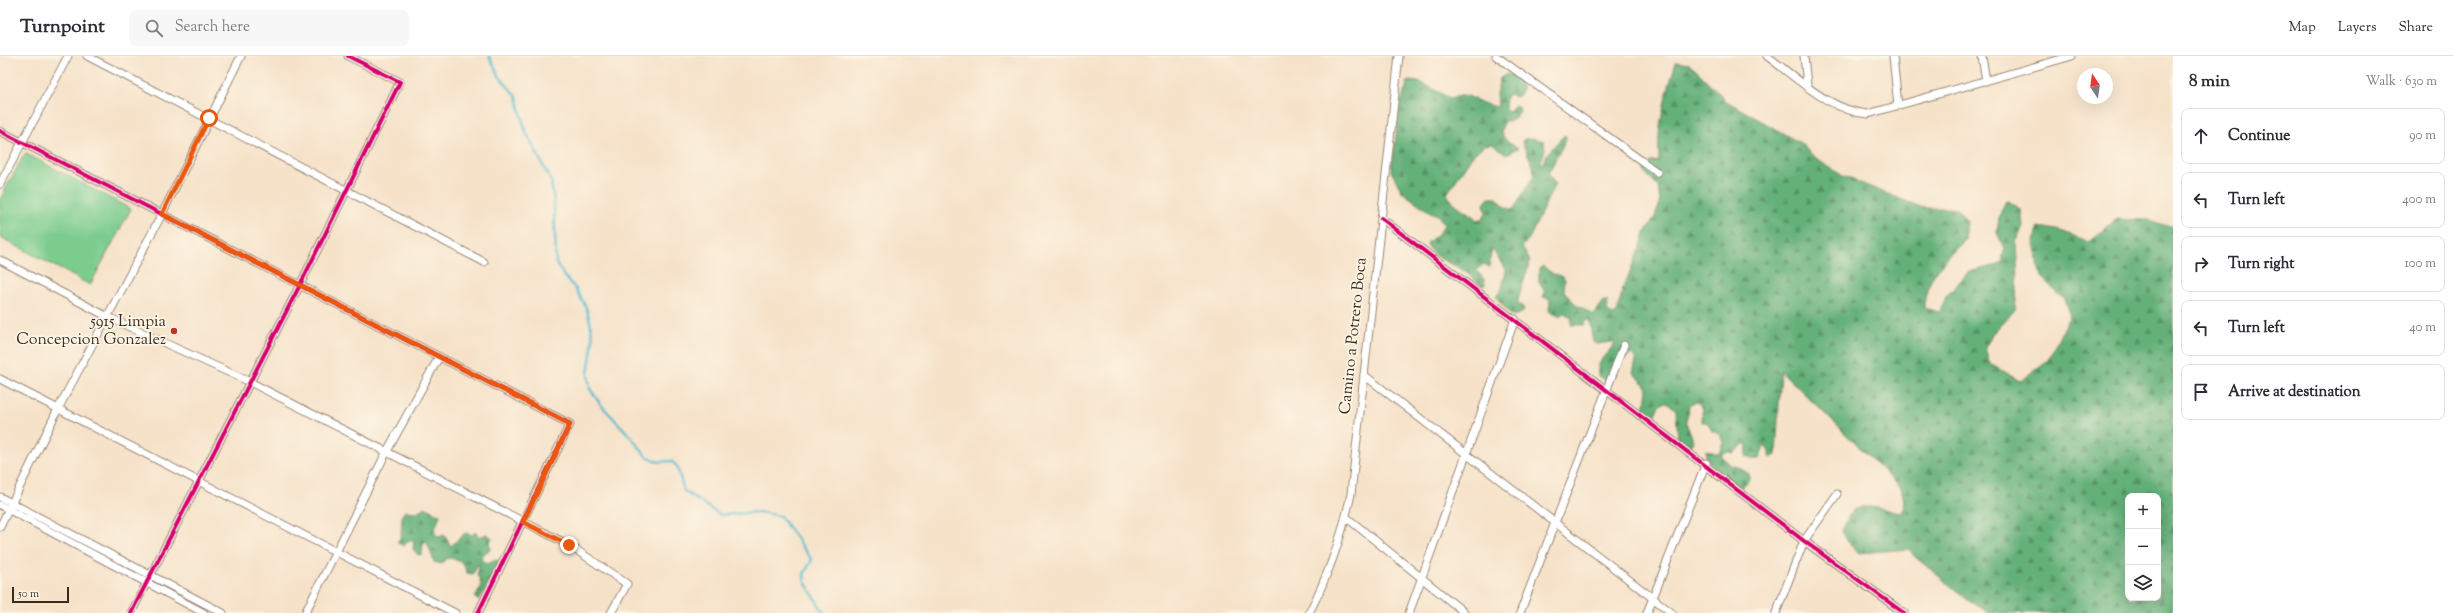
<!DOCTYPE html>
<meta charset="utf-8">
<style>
body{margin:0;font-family:"Sorts Mill Goudy",serif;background:#f7f7f7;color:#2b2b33}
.controls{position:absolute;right:12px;bottom:12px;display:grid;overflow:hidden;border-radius:8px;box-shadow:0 4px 16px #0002}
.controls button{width:36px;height:36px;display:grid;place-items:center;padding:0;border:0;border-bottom:1px solid #e1e1e2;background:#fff;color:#2b2b33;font:20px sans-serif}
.compass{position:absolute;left:2077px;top:12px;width:36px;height:36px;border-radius:50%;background:#fff;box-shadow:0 4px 16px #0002;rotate:347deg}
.scale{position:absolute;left:12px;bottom:10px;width:57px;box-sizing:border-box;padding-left:4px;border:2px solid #3b2a1e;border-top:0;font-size:11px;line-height:14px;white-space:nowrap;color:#3b2a1e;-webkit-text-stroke:3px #fcf5e5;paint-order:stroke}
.stop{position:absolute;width:12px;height:12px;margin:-9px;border:3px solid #ea580c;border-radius:50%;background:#fff}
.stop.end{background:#ea580c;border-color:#fff;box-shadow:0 1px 4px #0008}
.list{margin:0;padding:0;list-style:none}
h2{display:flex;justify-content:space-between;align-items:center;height:52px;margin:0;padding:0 16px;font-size:17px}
h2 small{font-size:13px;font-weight:400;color:#7c7c81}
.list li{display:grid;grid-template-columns:26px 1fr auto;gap:12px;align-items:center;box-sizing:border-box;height:56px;margin:0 8px 8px;padding:0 8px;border:1px solid #e1e1e2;border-radius:8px}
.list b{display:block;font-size:15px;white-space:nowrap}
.list em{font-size:13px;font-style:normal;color:#7c7c81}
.icon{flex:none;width:22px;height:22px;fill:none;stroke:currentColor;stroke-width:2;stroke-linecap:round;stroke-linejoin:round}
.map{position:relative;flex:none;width:2173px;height:557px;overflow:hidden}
header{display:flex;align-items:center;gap:24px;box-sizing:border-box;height:56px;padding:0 20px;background:#fff;border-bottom:1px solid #e1e1e2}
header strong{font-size:19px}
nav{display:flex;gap:22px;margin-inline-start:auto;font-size:14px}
.search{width:280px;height:36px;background:#f7f7f7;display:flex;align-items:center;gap:10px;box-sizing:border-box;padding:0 14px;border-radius:8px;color:#7c7c81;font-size:15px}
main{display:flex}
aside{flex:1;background:#fff}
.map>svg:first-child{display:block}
.green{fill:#7bcc8e;stroke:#5b7b56}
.forest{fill:url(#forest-firs);stroke:#506d4c;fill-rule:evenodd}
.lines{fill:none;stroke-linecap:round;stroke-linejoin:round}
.stream{stroke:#52bacf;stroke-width:2.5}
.street-casing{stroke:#988674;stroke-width:9}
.street{stroke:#fff;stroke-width:7}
.cycleway-casing{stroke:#fcf5e5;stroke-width:6}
.cycleway{stroke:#d6006c;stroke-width:4}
.route{stroke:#ea580c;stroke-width:5}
.poi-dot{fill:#c8321e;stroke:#fcf5e5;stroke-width:1.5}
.labels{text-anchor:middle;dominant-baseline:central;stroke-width:3.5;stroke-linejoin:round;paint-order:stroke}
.poi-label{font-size:16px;fill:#3b2a1e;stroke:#fcf5e5;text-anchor:end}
.street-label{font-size:16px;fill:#3b2a1e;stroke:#fcf5e5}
</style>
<header>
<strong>Turnpoint</strong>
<div class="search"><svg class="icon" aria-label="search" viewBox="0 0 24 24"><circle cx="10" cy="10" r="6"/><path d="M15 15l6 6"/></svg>Search here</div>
<nav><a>Map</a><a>Layers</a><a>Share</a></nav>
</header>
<main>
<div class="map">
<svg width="2173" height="557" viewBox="0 0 2173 557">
<defs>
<pattern id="forest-firs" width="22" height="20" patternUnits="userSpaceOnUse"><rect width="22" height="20" fill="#64b079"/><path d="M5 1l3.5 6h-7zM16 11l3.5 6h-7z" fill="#548f63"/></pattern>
</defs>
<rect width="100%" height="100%" fill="#fcf5e5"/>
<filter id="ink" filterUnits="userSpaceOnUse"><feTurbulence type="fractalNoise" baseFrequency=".025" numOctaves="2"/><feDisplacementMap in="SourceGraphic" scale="8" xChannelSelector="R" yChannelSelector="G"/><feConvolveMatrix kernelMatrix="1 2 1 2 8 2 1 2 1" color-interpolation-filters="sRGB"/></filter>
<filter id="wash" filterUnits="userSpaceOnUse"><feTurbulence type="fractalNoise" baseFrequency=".012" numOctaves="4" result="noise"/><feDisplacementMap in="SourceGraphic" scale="16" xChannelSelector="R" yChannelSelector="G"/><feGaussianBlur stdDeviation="0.9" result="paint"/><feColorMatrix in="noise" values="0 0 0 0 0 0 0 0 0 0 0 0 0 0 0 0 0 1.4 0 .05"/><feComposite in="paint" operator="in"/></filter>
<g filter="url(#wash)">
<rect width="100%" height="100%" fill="#f6e2c9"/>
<polygon class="green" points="25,97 131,153 90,229 0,181 0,143"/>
<g class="forest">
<path d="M1676 6 1690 8 1728 46 1802 88 1813 101 1843 120 1923 152H1957L1967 166 1965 184C1945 203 1925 222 1924 252L1940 256 1946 241 1968 216 2002 208 2004 192 1997 177 1999 161 2006 144 2021 153 2023 170 2016 187 2018 220 2015 254 1992 278 1985 292 1990 308 2020 325 2048 304 2070 259 2064 244 2041 221 2034 187 2039 171 2057 174 2088 185 2103 176 2116 163 2150 164 2173 172V557H1989L1969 545 1914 500 1909 493 1859 497 1847 486 1841 475C1846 469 1847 462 1851 456 1859 444 1890 456 1902 457L1905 449 1901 432 1781 315 1776 399 1770 402V396L1764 390 1759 403H1751L1746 400 1747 392 1745 387 1734 397 1725 396 1721 400 1732 410H1736L1749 418V424L1741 432 1716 414 1706 402V394L1719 398 1723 386 1719 378 1712 375 1707 366H1702C1702 358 1704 350 1696 346L1689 350 1686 367 1694 385 1689 391 1678 384 1676 354 1668 347C1659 346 1657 353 1655 360L1651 361 1644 357 1647 332 1645 328 1633 317 1636 305 1633 298 1616 306 1605 324 1598 320C1596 306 1605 299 1614 289L1613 286 1597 288 1593 286 1589 264 1585 265 1583 269H1571V261L1564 257 1560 260 1549 255 1550 243 1543 241 1545 236 1539 226V213L1543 210 1553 218 1562 220 1565 223 1564 236 1576 248 1593 259 1604 245 1608 246 1606 255 1613 259 1617 257 1623 232 1640 193 1645 176 1654 163 1660 147 1658 130 1644 116V111L1651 106 1659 105C1656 70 1666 40 1676 6ZM2128 440H2158V542H2128Z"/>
<path d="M1507 18 1515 20 1522 30V34L1517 41 1509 38 1506 41 1505 53 1509 55 1515 49 1519 51 1520 55 1512 65H1504L1501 76 1505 83 1518 92 1507 98 1492 88 1484 89 1472 100 1447 138C1453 150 1469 155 1477 164H1482L1486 156 1484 148 1489 142H1497L1505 151 1513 154 1534 119 1533 110 1522 86 1524 83 1532 82 1544 85 1545 94 1541 105 1542 109 1547 98 1564 79 1567 81 1548 118 1555 128 1530 181 1522 191 1530 205 1518 244V249H1522L1524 255 1517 260 1511 259 1496 241 1502 232 1506 215 1493 194 1492 193 1489 211 1484 208 1476 214 1484 223 1485 229 1483 230C1474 225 1469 218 1461 213 1450 206 1430 202 1427 187L1440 176 1444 169 1438 159 1430 156 1402 136 1391 115 1400 49 1408 25 1420 26 1450 42 1466 39 1485 48 1498 51 1496 38 1500 22Z"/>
<path d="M425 451 440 459 434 476 439 481 444 479 451 490 465 477 472 479 475 476 479 481 487 478 492 482 489 487 491 493 482 499 481 504 488 508 495 504 499 505C499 510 482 542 478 544L475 542 481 531 480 523 477 520 479 509H477L473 518 467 517 463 507 451 502 445 503 442 508 434 506 427 486 423 488 422 498 418 499 413 493 414 484 408 486 404 490 397 487 401 480 402 459 405 455 417 456Z"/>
</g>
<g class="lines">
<polyline class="stream" points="489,0 499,20 517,41 525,74 551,125 554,147 556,207 564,220 575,232 586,251 590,265 593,283 588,318 590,333 601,349 633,383 646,400 659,406 671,405 677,410 684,435 720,459 759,456 780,460 812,504 804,518 805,526 824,557"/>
</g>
</g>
<g filter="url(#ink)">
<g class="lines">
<g class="street-casing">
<g id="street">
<polyline points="87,0 484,206"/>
<polyline points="1496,0 1657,116"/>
<path d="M1767 0C1797 22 1830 55 1868 58L2072 0"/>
<polyline points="1804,0 1807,29"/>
<polyline points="1893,0 1898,50"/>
<polyline points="1982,0 1986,25"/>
<polyline points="0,75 570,368 478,557"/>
<polyline points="0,128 68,0"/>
<polyline points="1381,162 1804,485 1904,557"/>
<polyline points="0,204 108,261 250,326 569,489 627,528 611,557"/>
<polyline points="1364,319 1672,557"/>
<polyline points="0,323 455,557"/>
<polyline points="0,441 223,557"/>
<polyline points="0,449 204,557"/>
<polyline points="1346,461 1465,557"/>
<polyline points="0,471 58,353 162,158 241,0"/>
<polyline points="131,557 300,229 400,26 348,0"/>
<polyline points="305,557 386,397 439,301"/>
<path d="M1309 557C1329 518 1342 481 1351 438L1399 0"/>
<polyline points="1409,557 1515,263"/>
<polyline points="1520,557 1624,289"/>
<polyline points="1647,557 1706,407"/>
<polyline points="1776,557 1804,485 1837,438"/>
</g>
</g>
<use href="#street" class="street"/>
<g class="cycleway-casing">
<g id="cycleway">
<polyline points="0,75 570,368 478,557"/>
<polyline points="1381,162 1804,485 1904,557"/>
<polyline points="131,557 300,229 400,26 348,0"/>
</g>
</g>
<use href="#cycleway" class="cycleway"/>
</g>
</g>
<g class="lines" filter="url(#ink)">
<polyline class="route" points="209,62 162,158 570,368 523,466 569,489"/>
</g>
<circle class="poi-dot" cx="174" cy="275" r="4"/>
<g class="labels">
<g class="poi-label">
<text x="166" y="266">5915 Limpia<tspan x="166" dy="18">Concepcion Gonzalez</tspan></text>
</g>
<g class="street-label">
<text transform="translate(1354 280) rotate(-84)">Camino a Potrero Boca</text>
</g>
</g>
</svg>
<div class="controls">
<button>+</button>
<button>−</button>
<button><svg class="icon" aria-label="layers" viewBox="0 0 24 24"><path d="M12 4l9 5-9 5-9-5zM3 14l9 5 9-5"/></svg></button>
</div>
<svg class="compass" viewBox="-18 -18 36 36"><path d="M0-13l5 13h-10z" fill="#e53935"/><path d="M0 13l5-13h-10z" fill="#7c7c81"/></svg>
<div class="scale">50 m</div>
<div class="stop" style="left:209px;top:62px"></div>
<div class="stop end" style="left:569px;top:489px"></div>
</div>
<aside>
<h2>8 min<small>Walk · 630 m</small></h2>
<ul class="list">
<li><svg class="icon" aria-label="ahead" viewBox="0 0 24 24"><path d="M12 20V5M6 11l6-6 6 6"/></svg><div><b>Continue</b></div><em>90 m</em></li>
<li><svg class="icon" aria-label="left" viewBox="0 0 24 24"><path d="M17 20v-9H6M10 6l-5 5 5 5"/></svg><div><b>Turn left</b></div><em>400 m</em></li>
<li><svg class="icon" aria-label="right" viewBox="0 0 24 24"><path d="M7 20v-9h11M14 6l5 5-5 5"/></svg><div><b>Turn right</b></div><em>100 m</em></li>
<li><svg class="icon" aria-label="left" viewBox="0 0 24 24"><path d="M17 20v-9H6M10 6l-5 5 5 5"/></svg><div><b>Turn left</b></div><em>40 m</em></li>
<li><svg class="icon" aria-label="arrive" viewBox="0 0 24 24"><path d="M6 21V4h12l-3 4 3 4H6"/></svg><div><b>Arrive at destination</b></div></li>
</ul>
</aside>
</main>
